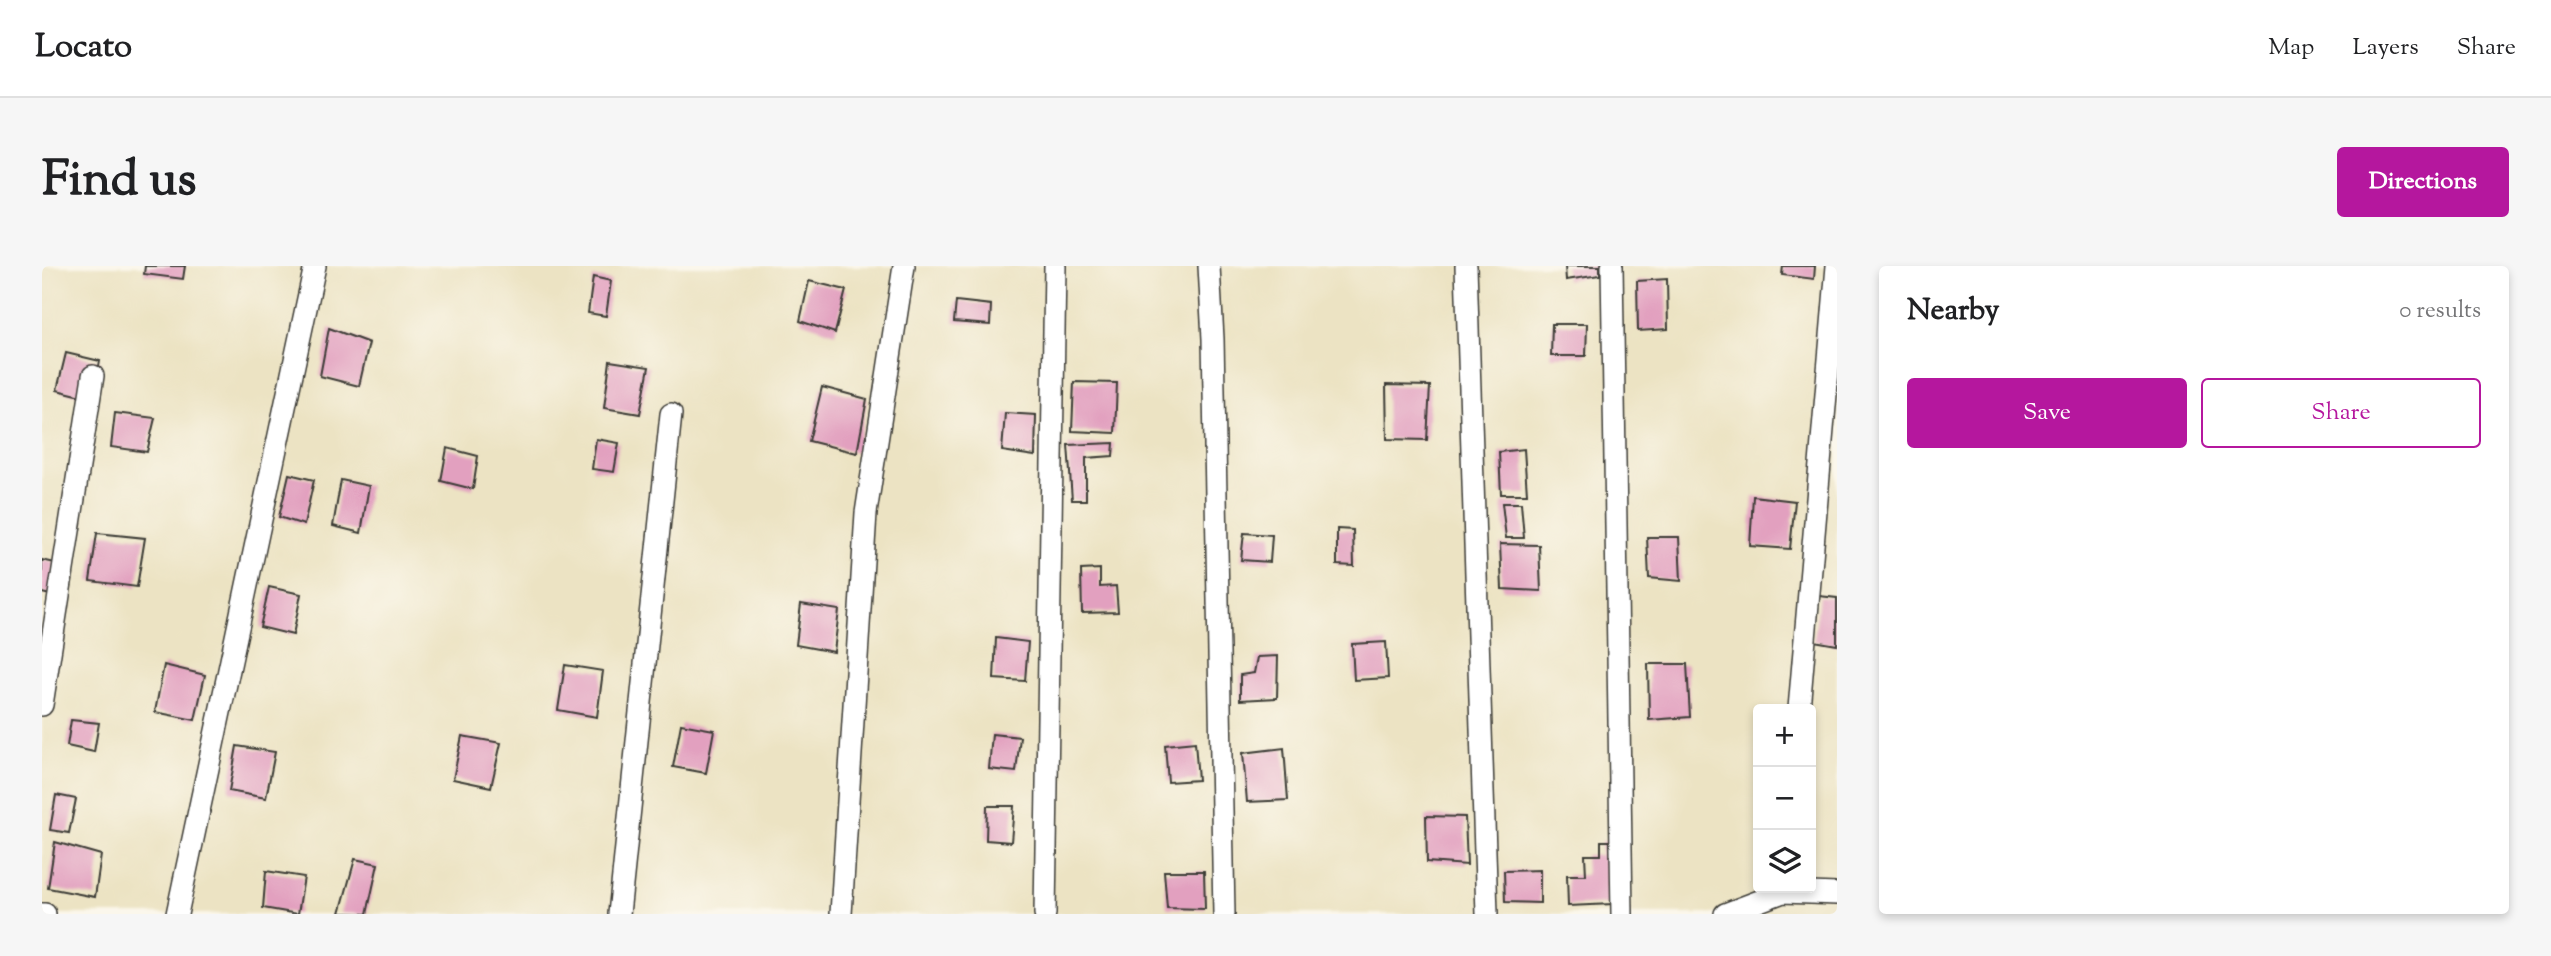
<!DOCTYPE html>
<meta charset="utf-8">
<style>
body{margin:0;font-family:"Sorts Mill Goudy",serif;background:#f6f6f6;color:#202124}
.controls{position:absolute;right:21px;bottom:21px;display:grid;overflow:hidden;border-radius:7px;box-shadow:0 4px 10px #0003}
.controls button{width:63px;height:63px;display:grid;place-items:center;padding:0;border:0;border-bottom:2px solid #e0e0e0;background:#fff;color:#202124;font:35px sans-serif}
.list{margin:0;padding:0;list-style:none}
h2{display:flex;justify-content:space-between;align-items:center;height:91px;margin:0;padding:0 28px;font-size:30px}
h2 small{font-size:23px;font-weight:400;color:#757577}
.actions{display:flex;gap:14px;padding:21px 28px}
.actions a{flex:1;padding:16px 0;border:2px solid #b5179e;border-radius:7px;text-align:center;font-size:24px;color:#b5179e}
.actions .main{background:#b5179e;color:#fff}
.icon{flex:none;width:38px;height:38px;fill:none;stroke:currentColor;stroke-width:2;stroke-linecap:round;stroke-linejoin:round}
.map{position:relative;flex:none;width:1795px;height:648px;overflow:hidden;border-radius:7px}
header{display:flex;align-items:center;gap:42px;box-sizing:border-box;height:98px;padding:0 35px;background:#fff;border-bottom:2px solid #e0e0e0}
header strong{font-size:33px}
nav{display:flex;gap:38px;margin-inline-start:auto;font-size:24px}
.intro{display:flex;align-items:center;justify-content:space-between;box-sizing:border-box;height:168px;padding:0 42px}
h1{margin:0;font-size:49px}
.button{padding:18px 32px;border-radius:7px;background:#b5179e;color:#fff;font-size:24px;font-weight:700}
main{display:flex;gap:42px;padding:0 42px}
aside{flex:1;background:#fff;border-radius:7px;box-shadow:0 4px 10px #0003}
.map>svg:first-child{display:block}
.building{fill:#e2a0bf}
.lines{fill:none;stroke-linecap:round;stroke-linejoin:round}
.minor-casing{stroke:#3b3a35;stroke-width:24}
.minor{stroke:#fff;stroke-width:21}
</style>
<header>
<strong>Locato</strong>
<nav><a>Map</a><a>Layers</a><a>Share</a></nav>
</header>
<div class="intro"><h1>Find us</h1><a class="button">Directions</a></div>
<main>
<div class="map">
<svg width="1795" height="648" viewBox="0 0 1795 648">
<rect width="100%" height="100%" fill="#fbf7ec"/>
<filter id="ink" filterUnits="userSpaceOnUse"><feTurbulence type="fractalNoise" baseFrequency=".0143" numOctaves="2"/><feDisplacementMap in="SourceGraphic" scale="14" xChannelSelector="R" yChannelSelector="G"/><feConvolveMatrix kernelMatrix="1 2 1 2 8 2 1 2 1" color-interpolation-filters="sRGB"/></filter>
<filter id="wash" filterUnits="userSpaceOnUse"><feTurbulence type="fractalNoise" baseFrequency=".00686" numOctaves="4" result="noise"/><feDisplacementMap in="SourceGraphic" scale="28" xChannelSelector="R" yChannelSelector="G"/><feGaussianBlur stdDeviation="1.57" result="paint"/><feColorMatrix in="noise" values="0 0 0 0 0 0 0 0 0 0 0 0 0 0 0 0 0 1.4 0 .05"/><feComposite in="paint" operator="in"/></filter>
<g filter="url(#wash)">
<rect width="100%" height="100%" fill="#ece3c3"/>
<g id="blocks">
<g class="building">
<polygon points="103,0 143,0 141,13 102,8"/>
<polygon points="1523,0 1558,0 1558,9 1524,14"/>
<polygon points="1741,0 1773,0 1772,13 1740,9"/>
<polygon points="551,11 569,15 564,50 546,47"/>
<polygon points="1625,13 1626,63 1596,65 1595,15"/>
<polygon points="767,15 804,24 793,67 758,55"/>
<polygon points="914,35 949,39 948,59 912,56"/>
<polygon points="1510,58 1545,58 1544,90 1509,90"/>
<polygon points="287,62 327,77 317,120 278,110"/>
<polygon points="24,87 58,95 51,133 15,124"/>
<polygon points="568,95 607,101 598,148 562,142"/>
<polygon points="1032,116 1075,117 1073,167 1030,165"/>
<polygon points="1344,119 1388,120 1385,174 1345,173"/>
<polygon points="780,121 825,133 815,187 767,175"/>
<polygon points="73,147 113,152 105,186 69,181"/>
<polygon points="963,147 994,149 993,190 960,185"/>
<polygon points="554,173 577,177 572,206 550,203"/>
<polygon points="1072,177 1071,190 1044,192 1044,234 1030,234 1026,179"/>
<polygon points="405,182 436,190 431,223 399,215"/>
<polygon points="1482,183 1485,228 1459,228 1457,186"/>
<polygon points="247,208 272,214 262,259 237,251"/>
<polygon points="299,214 327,220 319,267 291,260"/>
<polygon points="1711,230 1753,235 1748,283 1708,280"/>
<polygon points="1460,237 1479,237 1482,272 1464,272"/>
<polygon points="1295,263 1311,264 1312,300 1295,299"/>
<polygon points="55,267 103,272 95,321 48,315"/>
<polygon points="1202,267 1230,269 1228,296 1199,294"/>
<polygon points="1605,271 1637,271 1639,315 1607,312"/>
<polygon points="1458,278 1497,279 1499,325 1460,323"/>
<polygon points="0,294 13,297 8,329 0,327"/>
<polygon points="1058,303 1058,321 1074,320 1076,346 1040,347 1039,304"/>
<polygon points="227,321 259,328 251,369 218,361"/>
<polygon points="1777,330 1795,332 1795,379 1772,375"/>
<polygon points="759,338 797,344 792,386 754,379"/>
<polygon points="954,372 986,376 983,415 952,413"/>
<polygon points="1344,376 1346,412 1312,414 1310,378"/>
<polygon points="1236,390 1235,432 1198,434 1198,409 1212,407 1215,391"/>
<polygon points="1606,398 1645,398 1648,451 1607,454"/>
<polygon points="122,399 163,409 153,454 113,446"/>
<polygon points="523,399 561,405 555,451 516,444"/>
<polygon points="29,454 57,457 52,486 25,480"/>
<polygon points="639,458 672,464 664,507 631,501"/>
<polygon points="950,468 978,471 974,506 947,503"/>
<polygon points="420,470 459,477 449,521 411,513"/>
<polygon points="1153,476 1156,514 1126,516 1123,479"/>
<polygon points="195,480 233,486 224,532 187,525"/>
<polygon points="1242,482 1246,534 1205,536 1201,487"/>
<polygon points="14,529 34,533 27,567 8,564"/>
<polygon points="945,540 972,540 969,576 944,574"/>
<polygon points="1384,550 1423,551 1425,599 1385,596"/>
<polygon points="1559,575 1570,575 1571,638 1526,640 1525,609 1544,609 1543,589 1559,589"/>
<polygon points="13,576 59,589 53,631 6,622"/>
<polygon points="313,593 336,598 325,648 298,647"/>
<polygon points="1498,604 1498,637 1463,636 1462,605"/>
<polygon points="224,605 262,611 256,648 221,642"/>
<polygon points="1122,605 1162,605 1163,643 1125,642"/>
</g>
</g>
</g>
<g filter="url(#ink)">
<use href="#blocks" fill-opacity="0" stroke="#3b3a35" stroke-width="2"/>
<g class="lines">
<g class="minor-casing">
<g id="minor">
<polyline points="1167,0 1171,73 1182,648"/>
<polyline points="1424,0 1445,648"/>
<polyline points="1570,0 1580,648"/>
<polyline points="0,439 51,110"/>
<polyline points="1757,443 1795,0"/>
<polyline points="0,648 3,648"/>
<polyline points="135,648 273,0"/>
<polyline points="577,648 629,148"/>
<polyline points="799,648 824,247 862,0"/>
<polyline points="1003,648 1013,0"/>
<polyline points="1683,648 1741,626 1795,628"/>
</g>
</g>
<use href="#minor" class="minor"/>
</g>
</g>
</svg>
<div class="controls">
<button>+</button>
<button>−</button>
<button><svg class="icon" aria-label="layers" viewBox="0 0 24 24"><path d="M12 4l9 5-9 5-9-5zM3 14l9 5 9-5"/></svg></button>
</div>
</div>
<aside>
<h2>Nearby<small>0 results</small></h2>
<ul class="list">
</ul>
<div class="actions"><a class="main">Save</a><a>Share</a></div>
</aside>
</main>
